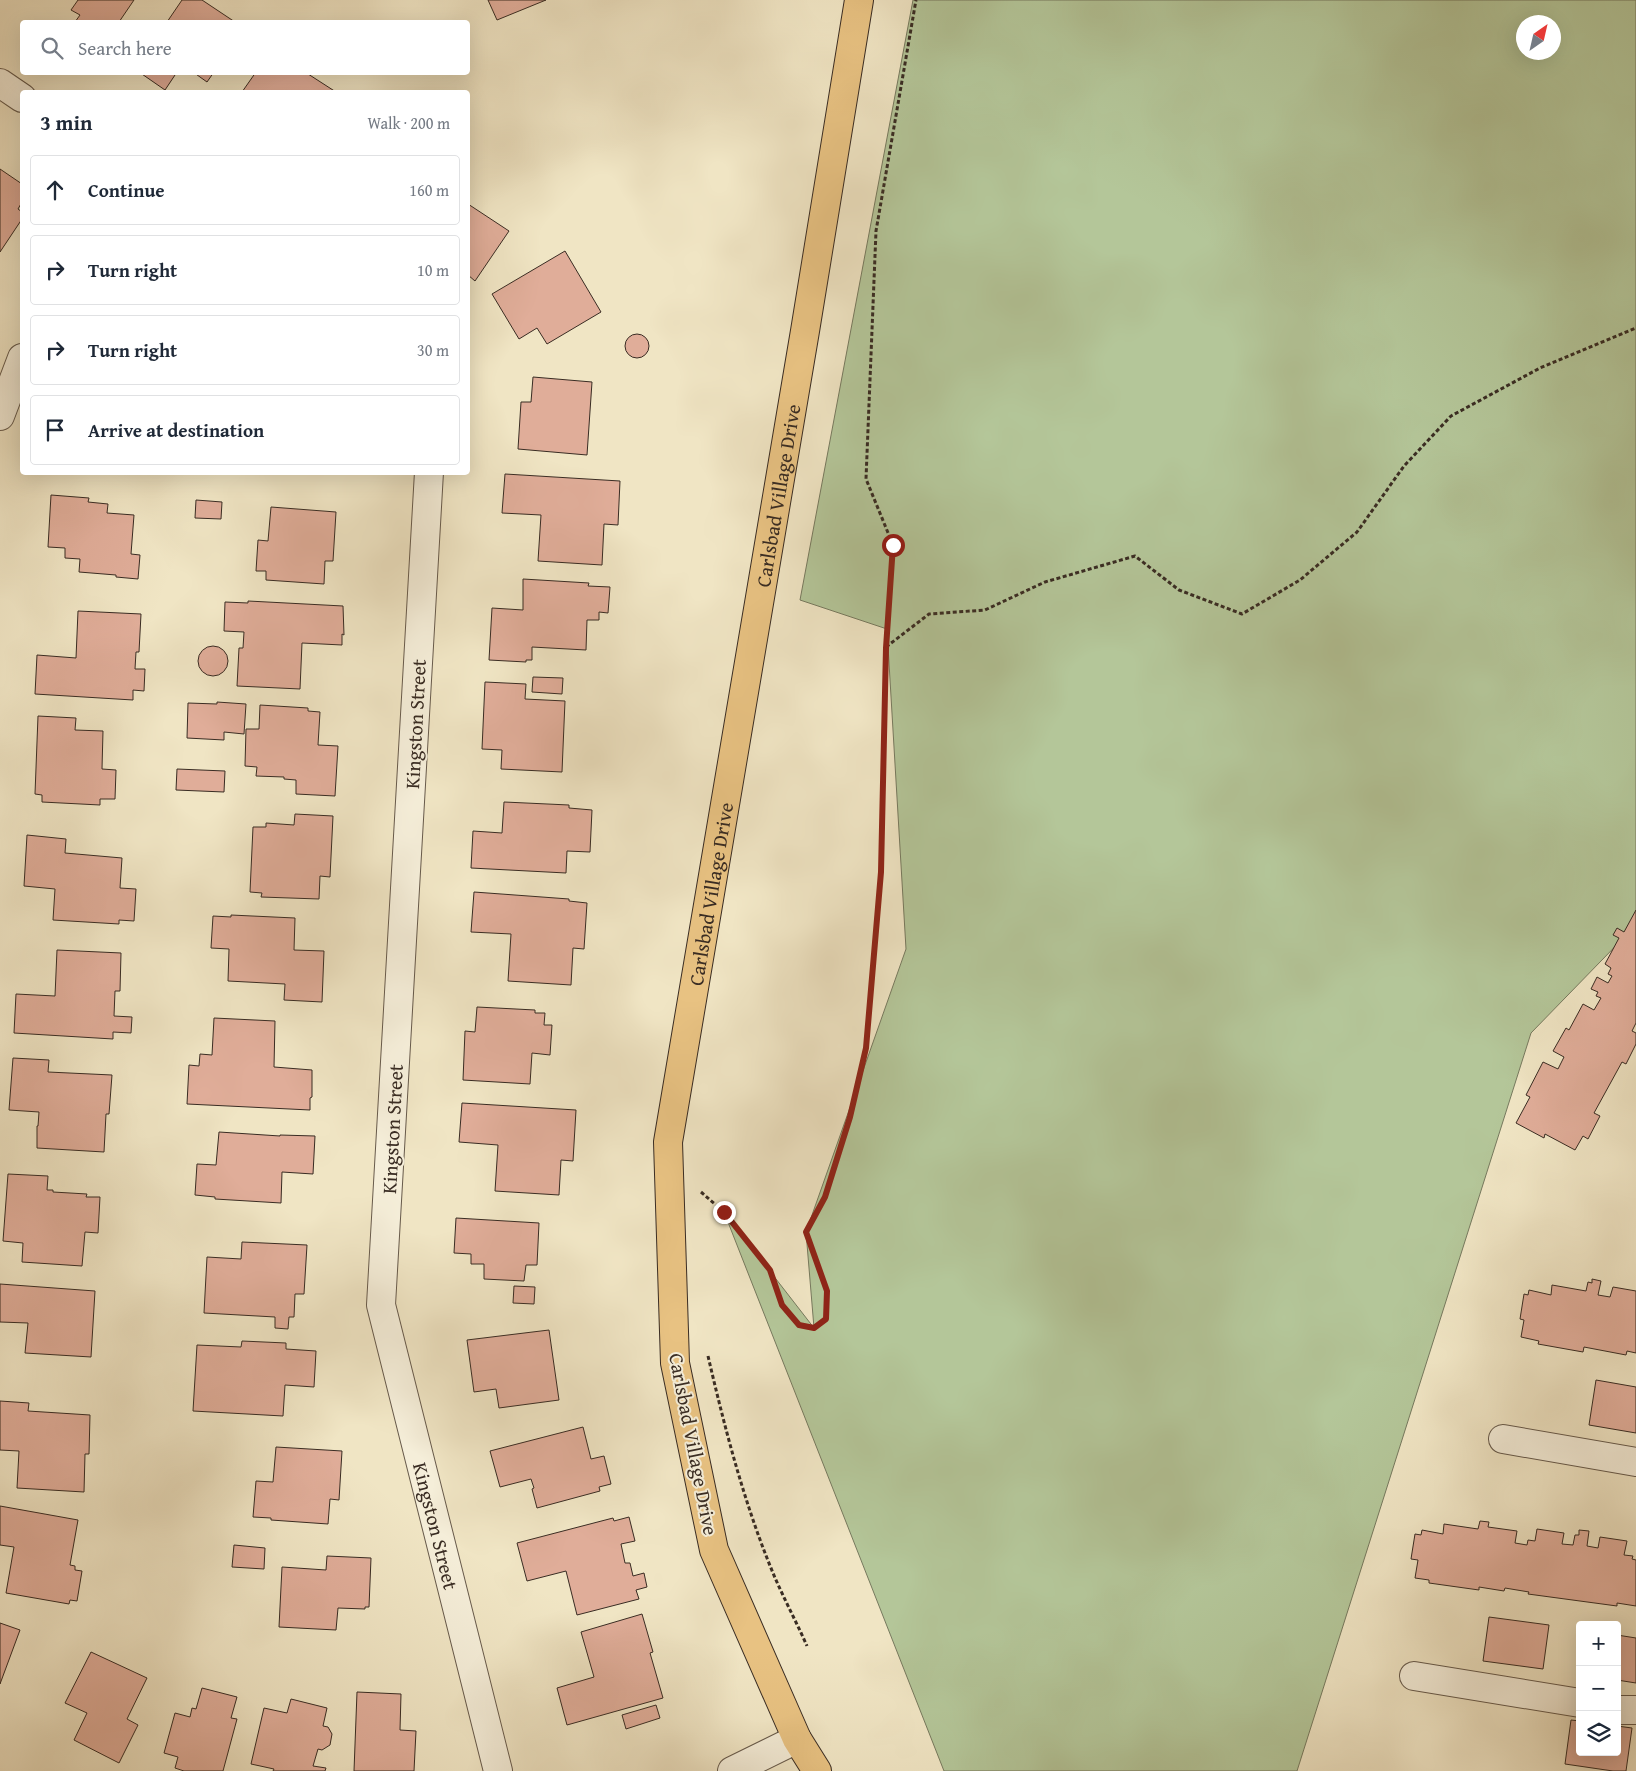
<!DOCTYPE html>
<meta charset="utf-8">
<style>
body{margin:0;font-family:"Gentium Book Plus",serif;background:#f6f6f7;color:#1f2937}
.controls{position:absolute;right:15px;bottom:15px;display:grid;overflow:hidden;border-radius:5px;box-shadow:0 5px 20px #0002}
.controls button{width:45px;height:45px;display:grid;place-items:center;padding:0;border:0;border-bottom:1px solid #e0e1e3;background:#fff;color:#1f2937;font:25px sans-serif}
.compass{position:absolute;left:1516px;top:15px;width:45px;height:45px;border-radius:50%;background:#fff;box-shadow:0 5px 20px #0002;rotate:34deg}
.stop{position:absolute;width:15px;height:15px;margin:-11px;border:4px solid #8f2418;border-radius:50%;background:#fff}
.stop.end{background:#8f2418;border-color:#fff;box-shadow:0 1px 5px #0008}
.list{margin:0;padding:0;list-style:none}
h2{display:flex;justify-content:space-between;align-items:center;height:65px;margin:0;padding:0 20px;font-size:21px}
h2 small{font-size:16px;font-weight:400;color:#747a83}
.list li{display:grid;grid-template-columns:32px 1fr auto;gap:15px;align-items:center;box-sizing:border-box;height:70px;margin:0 10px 10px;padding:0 10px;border:1px solid #e0e1e3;border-radius:5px}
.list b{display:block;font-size:19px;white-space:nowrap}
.list em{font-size:16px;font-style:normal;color:#747a83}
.icon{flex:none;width:28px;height:28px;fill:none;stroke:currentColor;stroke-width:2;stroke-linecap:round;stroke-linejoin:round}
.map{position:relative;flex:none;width:1636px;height:1771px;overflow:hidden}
.search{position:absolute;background:#fff;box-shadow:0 5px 20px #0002;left:20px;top:20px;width:450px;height:55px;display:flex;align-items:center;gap:12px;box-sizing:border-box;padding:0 18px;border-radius:5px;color:#747a83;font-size:19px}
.panel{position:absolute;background:#fff;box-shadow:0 5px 20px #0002;left:20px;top:90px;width:450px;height:385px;border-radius:5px}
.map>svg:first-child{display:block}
.green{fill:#b4c699;stroke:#76795e;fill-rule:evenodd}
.building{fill:#e0ad99;stroke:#392c23}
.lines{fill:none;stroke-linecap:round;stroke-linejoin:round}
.minor-casing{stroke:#675a4b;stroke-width:30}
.primary-casing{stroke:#392c23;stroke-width:30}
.path{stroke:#392c23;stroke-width:3;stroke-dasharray:4 2.5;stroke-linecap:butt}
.minor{stroke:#f5eed9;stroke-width:28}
.primary{stroke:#e8c282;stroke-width:28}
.route{stroke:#8f2418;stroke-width:6}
.labels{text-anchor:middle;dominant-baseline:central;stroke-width:4;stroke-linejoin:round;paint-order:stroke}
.street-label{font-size:20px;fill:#392c23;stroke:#f5eed9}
</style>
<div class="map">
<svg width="1636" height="1771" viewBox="0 0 1636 1771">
<rect width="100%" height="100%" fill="#f0e5c4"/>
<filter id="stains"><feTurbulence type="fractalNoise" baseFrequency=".004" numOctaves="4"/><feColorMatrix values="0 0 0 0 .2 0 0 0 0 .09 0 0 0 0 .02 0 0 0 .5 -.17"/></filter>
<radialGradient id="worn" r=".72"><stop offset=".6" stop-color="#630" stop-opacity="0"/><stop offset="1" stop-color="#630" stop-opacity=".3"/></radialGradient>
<path class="green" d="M913 0H1636V925L1531 1033 1297 1771H944L724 1212 814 1328 806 1232 906 949 887 629 800 600ZM1524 22H1554V52H1524Z"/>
<g class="building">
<polygon points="78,0 134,0 119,22 75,22 80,15 71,10"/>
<polygon points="182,0 202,0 235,22 167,22"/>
<polygon points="488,0 546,0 497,20"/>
<polygon points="139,72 177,72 165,90"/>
<polygon points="193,72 214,72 207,82"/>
<polygon points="256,72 305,72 336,92 242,92"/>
<polygon points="0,169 22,184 22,202 18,209 22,212 22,219 0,252"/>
<polygon points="468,204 509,231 475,281 468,275"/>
<polygon points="565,251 601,312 547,344 537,328 519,339 492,294"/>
<circle cx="637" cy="346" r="12"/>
<polygon points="533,377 592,382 587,455 518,449 521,402 531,402"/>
<polygon points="505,474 620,481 618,525 604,524 602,565 538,561 541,515 502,513"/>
<polygon points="51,495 89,498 88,502 108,504 107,513 134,515 131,554 140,555 138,579 116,577 116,575 79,572 80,559 65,558 65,548 48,547"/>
<polygon points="196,500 222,502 221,519 195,518"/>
<polygon points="271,507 336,512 333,561 325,561 324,584 266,580 266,571 256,571 258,540 268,541"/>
<polygon points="523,579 589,583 588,586 610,587 608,613 599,612 599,620 587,620 586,650 532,647 532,660 526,660 526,662 489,660 492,608 523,610"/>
<polygon points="248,601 343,606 344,635 342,634 342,645 302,643 300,689 237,686 239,648 243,648 244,632 224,631 225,602 248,603"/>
<polygon points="78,611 141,614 139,652 136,652 135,669 145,669 144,691 133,690 133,700 35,694 37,655 76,658"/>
<circle cx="213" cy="661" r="15"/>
<polygon points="533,677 563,678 562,694 532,692"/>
<polygon points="485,682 526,684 525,699 565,701 562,772 501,769 502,750 482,749"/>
<polygon points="217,702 246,704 244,734 224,732 224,740 187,738 188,703 217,704"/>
<polygon points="260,705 308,708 308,711 320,712 318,745 338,746 335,796 296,794 296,780 284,779 284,777 256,776 257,767 245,766 246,729 259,729"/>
<polygon points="38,716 76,718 75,730 103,731 102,769 116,770 115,799 100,799 100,805 42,802 42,795 35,794"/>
<polygon points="177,769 225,771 224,792 176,790"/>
<polygon points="504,802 569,805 569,808 592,810 590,852 567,851 566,873 471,868 473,831 502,833"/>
<polygon points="295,814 333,816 330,877 320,876 319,899 261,897 262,893 250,892 253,827 266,827 266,823 294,825"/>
<polygon points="27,835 66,839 65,853 122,858 120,888 136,889 134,921 119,920 119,924 53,920 55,889 24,886"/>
<polygon points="474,892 569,899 569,901 587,903 584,949 573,948 571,985 508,981 511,934 471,932"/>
<polygon points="1636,910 1636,1023 1632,1031 1636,1033 1636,1044 1626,1064 1622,1062 1594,1113 1600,1116 1588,1139 1583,1136 1575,1150 1545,1134 1544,1138 1516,1123 1530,1097 1526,1095 1543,1062 1558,1069 1564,1057 1553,1051 1566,1028 1569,1030 1583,1004 1594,1010 1601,998 1596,996 1598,992 1591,989 1597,977 1608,983 1612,976 1608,974 1611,968 1605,964 1619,938 1613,935 1617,928 1624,932"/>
<polygon points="231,915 295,918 294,950 324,951 322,1002 284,1000 285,984 228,981 229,949 211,948 213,916 231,917"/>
<polygon points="57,950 121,953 120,991 115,991 114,1016 132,1017 131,1033 113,1032 113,1039 14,1033 16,994 55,996"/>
<polygon points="477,1007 535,1010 535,1013 545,1013 544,1025 552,1025 550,1055 532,1053 530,1084 463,1080 465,1031 475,1032"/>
<polygon points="214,1018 275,1021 274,1067 312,1070 312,1097 310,1098 310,1110 187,1104 189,1065 199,1066 200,1054 212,1055"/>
<polygon points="13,1058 49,1060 48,1072 112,1075 109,1114 106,1114 104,1152 37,1148 37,1126 38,1126 39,1112 9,1110"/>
<polygon points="462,1103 576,1110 573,1161 561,1160 559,1195 495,1191 498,1145 459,1142"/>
<polygon points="219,1132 280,1136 280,1135 315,1136 313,1174 282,1172 281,1203 215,1199 215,1197 195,1195 197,1164 216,1165"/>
<polygon points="8,1174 48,1176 47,1190 53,1190 53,1192 87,1194 86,1197 100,1197 98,1233 85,1232 82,1266 22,1262 23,1243 3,1241"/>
<polygon points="456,1218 539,1223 537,1265 526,1265 524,1281 484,1279 484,1264 471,1264 471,1254 454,1253"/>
<polygon points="242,1242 307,1245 304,1294 295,1294 294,1317 289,1317 288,1329 275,1328 275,1317 204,1313 207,1257 241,1259"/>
<polygon points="1592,1279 1601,1281 1598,1295 1610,1297 1613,1287 1636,1291 1636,1353 1627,1351 1626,1355 1584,1347 1583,1352 1538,1344 1539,1341 1521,1337 1524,1320 1520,1319 1524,1294 1528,1295 1529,1290 1551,1295 1552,1285 1586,1291 1588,1282 1592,1283"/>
<polygon points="0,1284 95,1291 91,1357 25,1353 28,1323 0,1322"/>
<polygon points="514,1286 535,1287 534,1304 513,1303"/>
<polygon points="549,1330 559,1400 499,1408 496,1389 474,1392 467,1340"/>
<polygon points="242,1341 286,1343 286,1349 316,1351 314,1387 285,1385 283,1416 193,1411 197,1345 241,1347"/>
<polygon points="1596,1380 1636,1387 1636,1433 1589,1425"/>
<polygon points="0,1401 29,1403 28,1411 90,1415 89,1454 85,1454 84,1492 17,1488 19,1451 0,1450"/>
<polygon points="583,1427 591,1459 604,1456 611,1484 599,1487 600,1491 537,1508 532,1489 534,1488 531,1479 500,1487 490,1451"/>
<polygon points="276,1447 342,1451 339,1500 330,1499 328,1524 271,1520 271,1518 253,1517 256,1481 273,1482"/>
<polygon points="0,1506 78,1520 70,1565 75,1566 75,1570 82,1571 77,1601 70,1600 69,1604 6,1593 14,1547 0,1545"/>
<polygon points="629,1517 635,1541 621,1544 625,1563 630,1563 633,1576 644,1573 647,1587 636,1590 639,1599 577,1615 566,1571 527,1581 517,1543 613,1518 614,1521"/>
<polygon points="1480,1521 1489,1522 1488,1527 1517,1531 1515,1543 1527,1545 1528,1540 1535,1541 1537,1529 1564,1533 1562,1544 1573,1545 1575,1535 1579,1535 1579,1530 1589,1531 1587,1546 1598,1548 1600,1537 1627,1541 1624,1555 1633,1556 1632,1559 1636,1560 1636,1606 1617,1603 1617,1606 1528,1594 1529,1592 1505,1588 1504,1591 1479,1587 1479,1590 1429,1583 1429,1580 1415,1578 1418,1560 1411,1559 1415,1534 1421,1535 1422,1530 1443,1534 1444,1524 1478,1529"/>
<polygon points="234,1545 265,1548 264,1569 232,1567"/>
<polygon points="327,1556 371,1558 369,1607 365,1607 365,1609 338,1608 336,1630 279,1627 282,1567 326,1570"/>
<polygon points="642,1614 653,1652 650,1653 663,1698 567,1725 557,1688 594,1677 581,1632"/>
<polygon points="1489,1617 1549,1625 1543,1669 1483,1661"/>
<polygon points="0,1623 20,1630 0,1684"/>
<polygon points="1617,1635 1636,1638 1636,1683 1617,1680"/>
<polygon points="91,1652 147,1678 127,1719 138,1725 119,1763 74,1740 87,1713 65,1703"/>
<polygon points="202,1688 237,1697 231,1718 237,1719 223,1771 184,1771 175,1768 178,1757 164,1753 175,1713 190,1717 192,1708 196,1709"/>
<polygon points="357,1692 401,1694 400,1730 416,1731 414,1771 354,1771"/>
<polygon points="291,1699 327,1708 323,1726 328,1727 332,1734 330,1745 322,1750 318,1749 313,1766 326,1768 325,1771 273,1771 274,1769 251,1764 264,1708 287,1713"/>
<polygon points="656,1705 660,1718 626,1729 622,1715"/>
<polygon points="1571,1720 1580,1721 1580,1752 1617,1752 1617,1726 1632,1728 1626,1771 1613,1771 1565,1764"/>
</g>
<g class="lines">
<g class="minor-casing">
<g id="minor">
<polyline points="0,83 22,98"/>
<polyline points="0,416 22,358"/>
<path id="s1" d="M429 472 381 1305 498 1771"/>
<polyline points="1503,1439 1636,1462"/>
<polyline points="1414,1676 1580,1703"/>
<polyline points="1617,1710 1636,1710"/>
<polyline points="732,1771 797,1739"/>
</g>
</g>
<g class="primary-casing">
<g id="primary">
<path id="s2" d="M817 1771 797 1739 714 1550 675 1363 668 1142 805 331 859 0"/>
</g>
</g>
<g class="path">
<polyline points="886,647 929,614 985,610 1045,582 1135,556 1179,590 1242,614 1300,580 1357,532 1404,466 1451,416 1540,368 1636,328"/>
<polyline points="701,1192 724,1212 770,1270 782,1305 799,1325 814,1329 826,1319 827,1291 806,1232 825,1197 850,1117 866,1048 881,872 886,648 893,545 866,479 876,231 916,0"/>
<path d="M708 1356C725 1429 744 1503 773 1573 783 1597 796 1621 807 1646"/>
</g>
<use href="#minor" class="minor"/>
<use href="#primary" class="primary"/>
</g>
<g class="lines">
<polyline class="route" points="724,1212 770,1270 782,1305 799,1325 814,1328 826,1319 827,1291 806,1232 825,1197 850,1117 866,1048 881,872 886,648 893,545"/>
</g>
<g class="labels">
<g class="street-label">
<text stroke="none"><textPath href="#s2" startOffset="1312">Carlsbad Village Drive</textPath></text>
<text transform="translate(415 724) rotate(-87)">Kingston Street</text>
<text stroke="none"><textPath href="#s2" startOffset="908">Carlsbad Village Drive</textPath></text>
<text transform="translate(392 1129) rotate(-87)">Kingston Street</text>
<text transform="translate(694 1444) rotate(79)">Carlsbad Village Drive</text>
<text stroke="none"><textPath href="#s1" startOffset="1062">Kingston Street</textPath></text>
</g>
</g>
<rect width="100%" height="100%" filter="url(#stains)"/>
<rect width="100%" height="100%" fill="url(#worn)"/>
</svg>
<div class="controls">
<button>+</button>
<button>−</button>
<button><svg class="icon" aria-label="layers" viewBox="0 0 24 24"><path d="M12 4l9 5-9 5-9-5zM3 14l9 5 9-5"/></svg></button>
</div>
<svg class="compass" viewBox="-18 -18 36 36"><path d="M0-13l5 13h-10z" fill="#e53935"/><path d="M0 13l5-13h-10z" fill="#747a83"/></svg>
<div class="stop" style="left:893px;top:545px"></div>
<div class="stop end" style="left:724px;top:1212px"></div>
<div class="search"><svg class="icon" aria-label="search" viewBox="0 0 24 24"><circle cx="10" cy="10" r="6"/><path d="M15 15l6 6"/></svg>Search here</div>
<section class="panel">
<h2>3 min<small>Walk · 200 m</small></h2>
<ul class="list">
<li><svg class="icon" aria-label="ahead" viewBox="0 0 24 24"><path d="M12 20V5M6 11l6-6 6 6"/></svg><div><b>Continue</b></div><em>160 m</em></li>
<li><svg class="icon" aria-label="right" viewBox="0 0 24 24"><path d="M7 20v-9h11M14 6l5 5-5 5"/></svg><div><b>Turn right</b></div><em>10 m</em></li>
<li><svg class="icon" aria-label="right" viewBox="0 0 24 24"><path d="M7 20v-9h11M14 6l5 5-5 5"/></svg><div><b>Turn right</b></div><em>30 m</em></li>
<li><svg class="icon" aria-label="arrive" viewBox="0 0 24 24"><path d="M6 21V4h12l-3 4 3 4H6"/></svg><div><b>Arrive at destination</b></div></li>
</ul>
</section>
</div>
